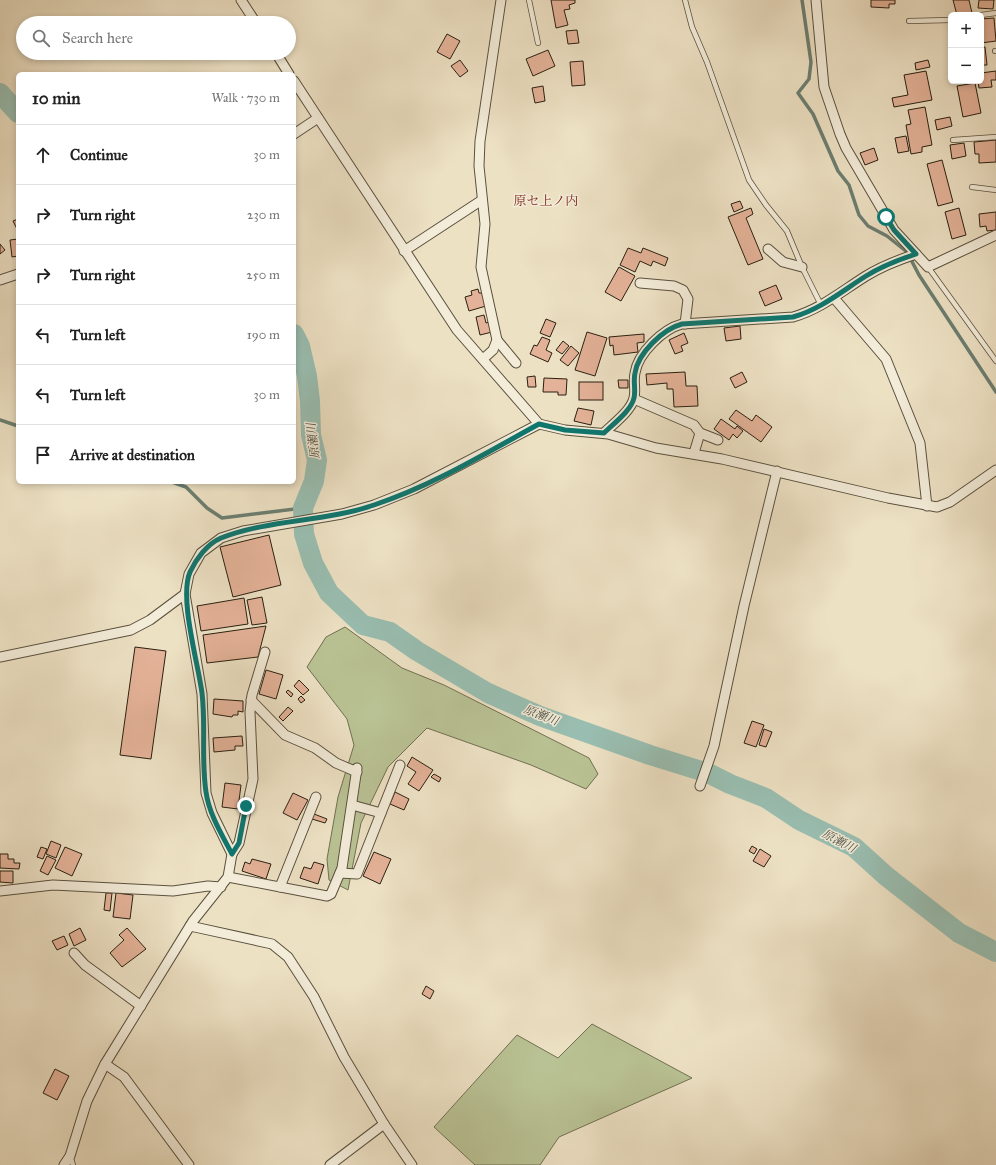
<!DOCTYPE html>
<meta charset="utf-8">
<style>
body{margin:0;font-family:"IM FELL Great Primer","Noto Serif JP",serif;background:#f2f2f2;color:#222}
.controls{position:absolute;right:12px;top:12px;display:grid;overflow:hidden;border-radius:6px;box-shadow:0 2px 6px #0003}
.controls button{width:36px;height:36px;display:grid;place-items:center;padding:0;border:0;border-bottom:1px solid #e0e0e0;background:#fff;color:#222;font:20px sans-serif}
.stop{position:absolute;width:12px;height:12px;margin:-9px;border:3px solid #0f766e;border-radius:50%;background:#fff}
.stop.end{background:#0f766e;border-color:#fff;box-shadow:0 1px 4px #0008}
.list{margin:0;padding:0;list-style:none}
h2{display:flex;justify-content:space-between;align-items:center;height:52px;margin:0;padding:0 16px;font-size:17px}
h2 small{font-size:13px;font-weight:400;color:#767676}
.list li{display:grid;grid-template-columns:26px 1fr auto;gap:12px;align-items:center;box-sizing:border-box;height:60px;padding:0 16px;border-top:1px solid #e0e0e0}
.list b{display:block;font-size:15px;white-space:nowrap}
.list em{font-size:13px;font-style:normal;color:#767676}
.icon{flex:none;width:22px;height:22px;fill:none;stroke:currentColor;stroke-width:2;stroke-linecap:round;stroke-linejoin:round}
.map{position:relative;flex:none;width:996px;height:1165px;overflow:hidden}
.search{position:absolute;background:#fff;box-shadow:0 2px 6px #0003;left:16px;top:16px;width:280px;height:44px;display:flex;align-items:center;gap:10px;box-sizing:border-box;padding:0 14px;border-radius:22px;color:#767676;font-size:15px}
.panel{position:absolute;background:#fff;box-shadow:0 2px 6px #0003;left:16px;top:72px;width:280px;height:412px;border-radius:6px}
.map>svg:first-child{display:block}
.green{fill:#b9c294;stroke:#717052}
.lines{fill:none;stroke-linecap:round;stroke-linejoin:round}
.stream{stroke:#6c7e71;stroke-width:3.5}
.river{stroke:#99beb1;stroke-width:20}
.building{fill:#e4b298;stroke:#291f11}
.lane-casing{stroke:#5a503e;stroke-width:6}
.street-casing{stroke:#5a503e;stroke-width:11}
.lane{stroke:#f3ecd9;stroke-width:4.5}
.street{stroke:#f3ecd9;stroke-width:9}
.route{stroke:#0f766e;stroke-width:5}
.labels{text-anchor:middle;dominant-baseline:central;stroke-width:3;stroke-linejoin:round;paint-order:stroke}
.water-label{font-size:12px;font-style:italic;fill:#4b4f41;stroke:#f3ecd9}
.quarter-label{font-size:13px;fill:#7a1f14;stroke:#f3ecd9}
</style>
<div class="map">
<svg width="996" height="1165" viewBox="0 0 996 1165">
<rect width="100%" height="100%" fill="#ede1c4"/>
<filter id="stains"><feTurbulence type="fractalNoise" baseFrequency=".005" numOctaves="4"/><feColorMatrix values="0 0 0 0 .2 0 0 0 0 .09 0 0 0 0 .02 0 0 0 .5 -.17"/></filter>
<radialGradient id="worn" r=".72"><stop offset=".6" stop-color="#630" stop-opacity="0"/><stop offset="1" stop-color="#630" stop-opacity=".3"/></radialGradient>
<g class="green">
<polygon points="345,627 402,668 444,685 589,758 598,774 586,789 531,765 427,728 388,767 361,823 348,890 329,880 327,859 338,797 354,745 347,719 307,667 326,637"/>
<polygon points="592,1024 692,1078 559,1137 540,1165 475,1165 434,1127 517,1035 558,1058"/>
</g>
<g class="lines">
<g class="stream">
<polyline points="802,0 811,62 809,79 798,93 813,114 838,171 849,185 859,215 868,226 887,236 907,252 919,275 996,392"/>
<polyline points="0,420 18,426"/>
<polyline points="172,482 186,487 207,508 222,518 303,508"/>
</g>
<g class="river">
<polyline points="0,93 18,113"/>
<polyline points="294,334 300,346 307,376 310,401 311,435 317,460 314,481 303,508 304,534 313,563 329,593 363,625 390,632 417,651 488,693 540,716 650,755 708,773 730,784 766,798 799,820 854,847 886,876 959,933 996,952"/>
</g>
</g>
<g class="building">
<polygon points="551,0 575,0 575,3 569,5 570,9 564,10 568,25 556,28"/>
<polygon points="871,0 895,0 895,4 889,4 889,8 871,7"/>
<polygon points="953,0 969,0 972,13 957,15"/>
<polygon points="979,0 994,0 993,9 978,8"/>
<polygon points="994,18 996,41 981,43 981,19"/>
<polygon points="577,30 579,43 568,44 566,31"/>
<polygon points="447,34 460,41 450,59 437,52"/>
<polygon points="981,47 985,47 987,65 981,65"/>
<polygon points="548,50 555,66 533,76 526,59"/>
<polygon points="460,60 468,71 460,77 451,66"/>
<polygon points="928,60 930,67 916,70 915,63"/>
<polygon points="583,61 585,85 572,86 570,62"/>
<polygon points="926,71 932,100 894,107 892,98 908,95 904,75"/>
<polygon points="996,71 996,80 991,80 992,87 979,88 978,81 981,81 981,73"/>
<polygon points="975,83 981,113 963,117 957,86"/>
<polygon points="543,86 545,101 535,103 532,88"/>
<polygon points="925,107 932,145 922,147 922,152 911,154 906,125 911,124 908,110"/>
<polygon points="950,117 952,126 937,130 935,120"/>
<polygon points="906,136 909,151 898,153 895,138"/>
<polygon points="996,140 996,162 979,163 979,154 975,154 974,142"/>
<polygon points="964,143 966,156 952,159 950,145"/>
<polygon points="874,148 878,160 865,165 860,153"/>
<polygon points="942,160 953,202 938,206 927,164"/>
<polygon points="740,201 743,208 734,212 731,204"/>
<polygon points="751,208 753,214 746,218 763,259 748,265 728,217"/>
<polygon points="959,208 966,235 952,239 945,212"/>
<polygon points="996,212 996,230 987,231 986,226 980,227 979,214"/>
<polygon points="18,219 18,231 13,221"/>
<polygon points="18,239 18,256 12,257 10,240"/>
<polygon points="0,244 5,250 0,254"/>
<polygon points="628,248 641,253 643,248 668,258 665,266 653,261 651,266 640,261 635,272 620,265"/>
<polygon points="619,267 635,276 621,301 605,292"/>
<polygon points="776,285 782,299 765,306 759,292"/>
<polygon points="478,289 479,293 482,293 486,306 469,311 465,297 472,295 471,291"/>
<polygon points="484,315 486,323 489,322 492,332 480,335 476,317"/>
<polygon points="546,319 556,323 550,337 540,333"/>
<polygon points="740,326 741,339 726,341 724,328"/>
<polygon points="587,332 607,338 595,376 575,370"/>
<polygon points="684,333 688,343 681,346 683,351 675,354 669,340"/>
<polygon points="644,334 644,342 637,343 638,352 614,355 613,345 610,346 609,337"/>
<polygon points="542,337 550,340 546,350 552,353 548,362 530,354 534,345 537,346"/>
<polygon points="563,341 569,346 562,354 556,350"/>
<polygon points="571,346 579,353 568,366 560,360"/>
<polygon points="685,372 686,386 697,386 698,406 674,407 673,389 667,389 667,383 647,385 646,374"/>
<polygon points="742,372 747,382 735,388 730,378"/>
<polygon points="535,376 536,387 528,387 527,377"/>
<polygon points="544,378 567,379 566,395 558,395 558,392 543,392"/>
<polygon points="618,380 628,380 628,388 619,388"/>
<rect x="579" y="382" width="24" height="18"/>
<polygon points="578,408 594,411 591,425 574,421"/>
<polygon points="736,410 752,421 756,415 772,427 761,442 729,419"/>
<polygon points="721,419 735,429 737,426 743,431 737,438 733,434 729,440 714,429"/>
<polygon points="269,535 281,585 233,597 220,547"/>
<polygon points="262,597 267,623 252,625 247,600"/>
<polygon points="244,598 248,624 201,631 197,606"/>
<polygon points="266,626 258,657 207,663 203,635"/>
<polygon points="135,647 166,651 151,759 120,755"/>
<polygon points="266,670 283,675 276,699 259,694"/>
<polygon points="299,680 309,690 303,695 294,686"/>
<polygon points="288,690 293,694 291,697 286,692"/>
<polygon points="301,696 305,700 301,703 298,699"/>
<polygon points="214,699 243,701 243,712 238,711 238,715 233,715 232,717 213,714"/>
<polygon points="288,707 293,711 283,721 279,717"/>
<polygon points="752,721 764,725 756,747 744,743"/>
<polygon points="764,729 772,732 766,747 759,745"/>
<polygon points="242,736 243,746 235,746 235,750 214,752 213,738"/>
<polygon points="412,757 433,770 419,791 408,784 416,772 407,766"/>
<polygon points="434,774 441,778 439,782 431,777"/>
<polygon points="225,783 241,785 238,809 222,807"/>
<polygon points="395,792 409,799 404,810 390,804"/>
<polygon points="293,793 308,800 297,820 283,813"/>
<polygon points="314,814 327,819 325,823 312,819"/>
<polygon points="51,841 61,845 56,858 46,854"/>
<polygon points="752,846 757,849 754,854 749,851"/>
<polygon points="41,847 47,849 43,859 37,857"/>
<polygon points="65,847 82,854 72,876 55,868"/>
<polygon points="760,849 771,856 764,867 753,861"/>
<polygon points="374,852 391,859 380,884 363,876"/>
<polygon points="0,854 8,854 8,859 14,859 14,863 20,863 19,869 0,868"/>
<polygon points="47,856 56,860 48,875 40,871"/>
<polygon points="252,859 271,864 266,879 242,871 245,862 250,864"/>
<polygon points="314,862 324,865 318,884 300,878 304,867 311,869"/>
<polygon points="0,871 13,871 13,883 0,882"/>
<polygon points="106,893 112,893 110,911 104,910"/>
<polygon points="116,893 133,895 130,919 113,917"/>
<polygon points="80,928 86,940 74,946 69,934"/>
<polygon points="127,928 146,949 122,967 110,953 124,940 119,935"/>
<polygon points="64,936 68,945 57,950 52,941"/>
<polygon points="426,986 434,991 430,999 422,994"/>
<polygon points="55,1069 69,1076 57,1100 43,1093"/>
</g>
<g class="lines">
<g class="lane-casing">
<g id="lane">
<polyline points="529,0 538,43"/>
<polyline points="685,0 692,27 707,62 749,180 766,205 787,231 802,267 821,305"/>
<polyline points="981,15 996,13"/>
<polyline points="909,21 951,20"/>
<polyline points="995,51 996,51"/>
<polyline points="953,140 996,137"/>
<polyline points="972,187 996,190"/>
<polyline points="928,267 996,361"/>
<polyline points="70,1156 73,1165"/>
</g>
</g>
<g class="street-casing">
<g id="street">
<polyline points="241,0 256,23"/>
<polyline points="816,0 824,87 840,134 846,148 894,230 928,267 996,235"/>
<polyline points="276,53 289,74"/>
<polyline points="294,81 457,330 539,424 565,430 608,434 656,448 722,459 888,498 937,507 950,502 996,470"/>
<polyline points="294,134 318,118"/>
<polyline points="768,249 783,262 802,267"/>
<polyline points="404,251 482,200"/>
<polyline points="0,280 18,274"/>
<polyline points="640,283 674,286 683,290 688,299 685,324"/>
<polyline points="834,298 886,359 920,443 927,506"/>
<polyline points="497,340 516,363"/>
<polyline points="483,359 493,350 497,340 481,267 485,224 479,166 480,141 501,0"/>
<polyline points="634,399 694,425 700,433 718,440"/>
<path d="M604 433C613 424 631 411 634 398 636 390 633 381 635 373 638 353 663 329 682 324L793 317C821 309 842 291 866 276 882 266 898 260 916 254"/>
<polyline points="694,453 700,433"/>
<polyline points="0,657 131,630 150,620 185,594"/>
<polyline points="251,700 285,735 315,748 336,763 357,772"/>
<polyline points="700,786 714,746 744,606 777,471"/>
<polyline points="352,805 381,813"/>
<polyline points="232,854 239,843 253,779 250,712 252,695 265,652"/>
<polyline points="340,873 357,874 400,765"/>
<polyline points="228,877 327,896 331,894 342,868 357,768"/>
<polyline points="280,887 316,797"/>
<polyline points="0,891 53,885 173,891 208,886 221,887"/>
<polyline points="190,926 272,944 288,957 314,997 344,1057 384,1124 412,1165"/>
<polyline points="74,953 85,965 141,1006"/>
<polyline points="105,1064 124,1077 189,1165"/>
<polyline points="64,1165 70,1156 87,1101 105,1064 193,921 228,877 232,854 212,813 206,793 202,694 185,594 189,574 201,553 221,538 243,531 342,514 374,505 414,489 539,424"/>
<polyline points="330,1165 384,1124"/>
</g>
</g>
<use href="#lane" class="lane"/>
<use href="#street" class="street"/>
</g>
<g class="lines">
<path class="route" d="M246 806 239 843 232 854C222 835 209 814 206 792 201 759 206 726 202 693 198 663 179 598 190 572 196 559 207 544 221 538 270 519 325 522 374 505 432 486 486 453 539 424L565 430 604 433C613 424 631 411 634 398 636 390 633 381 635 373 638 353 663 329 682 324L793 317C821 309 842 291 866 276 882 266 898 260 916 254L894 230 886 217"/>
</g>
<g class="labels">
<g class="water-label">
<text transform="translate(313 441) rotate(-97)">原瀬川</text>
<text transform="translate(541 715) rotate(21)">原瀬川</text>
<text transform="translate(839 841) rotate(28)">原瀬川</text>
</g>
<g class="quarter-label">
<text x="546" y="201">原セ上ノ内</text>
</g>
</g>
<rect width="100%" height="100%" filter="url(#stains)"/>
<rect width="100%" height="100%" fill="url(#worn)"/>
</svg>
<div class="controls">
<button>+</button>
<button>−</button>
</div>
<div class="stop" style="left:886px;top:217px"></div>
<div class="stop end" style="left:246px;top:806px"></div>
<div class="search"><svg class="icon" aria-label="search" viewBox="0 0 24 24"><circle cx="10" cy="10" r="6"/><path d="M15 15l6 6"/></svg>Search here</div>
<section class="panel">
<h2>10 min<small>Walk · 730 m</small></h2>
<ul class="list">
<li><svg class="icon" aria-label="ahead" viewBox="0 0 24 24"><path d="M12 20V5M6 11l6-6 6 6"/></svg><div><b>Continue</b></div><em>30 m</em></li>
<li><svg class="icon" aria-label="right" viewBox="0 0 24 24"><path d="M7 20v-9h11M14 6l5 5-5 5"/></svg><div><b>Turn right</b></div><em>230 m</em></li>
<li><svg class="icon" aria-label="right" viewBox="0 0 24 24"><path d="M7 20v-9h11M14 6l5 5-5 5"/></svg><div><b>Turn right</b></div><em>250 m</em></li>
<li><svg class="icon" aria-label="left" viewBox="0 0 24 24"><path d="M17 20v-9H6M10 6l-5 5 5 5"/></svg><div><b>Turn left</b></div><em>190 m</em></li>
<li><svg class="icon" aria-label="left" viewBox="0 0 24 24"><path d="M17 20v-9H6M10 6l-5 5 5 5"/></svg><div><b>Turn left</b></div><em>30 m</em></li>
<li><svg class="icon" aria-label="arrive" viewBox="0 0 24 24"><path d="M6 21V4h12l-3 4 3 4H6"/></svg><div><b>Arrive at destination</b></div></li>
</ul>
</section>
</div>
